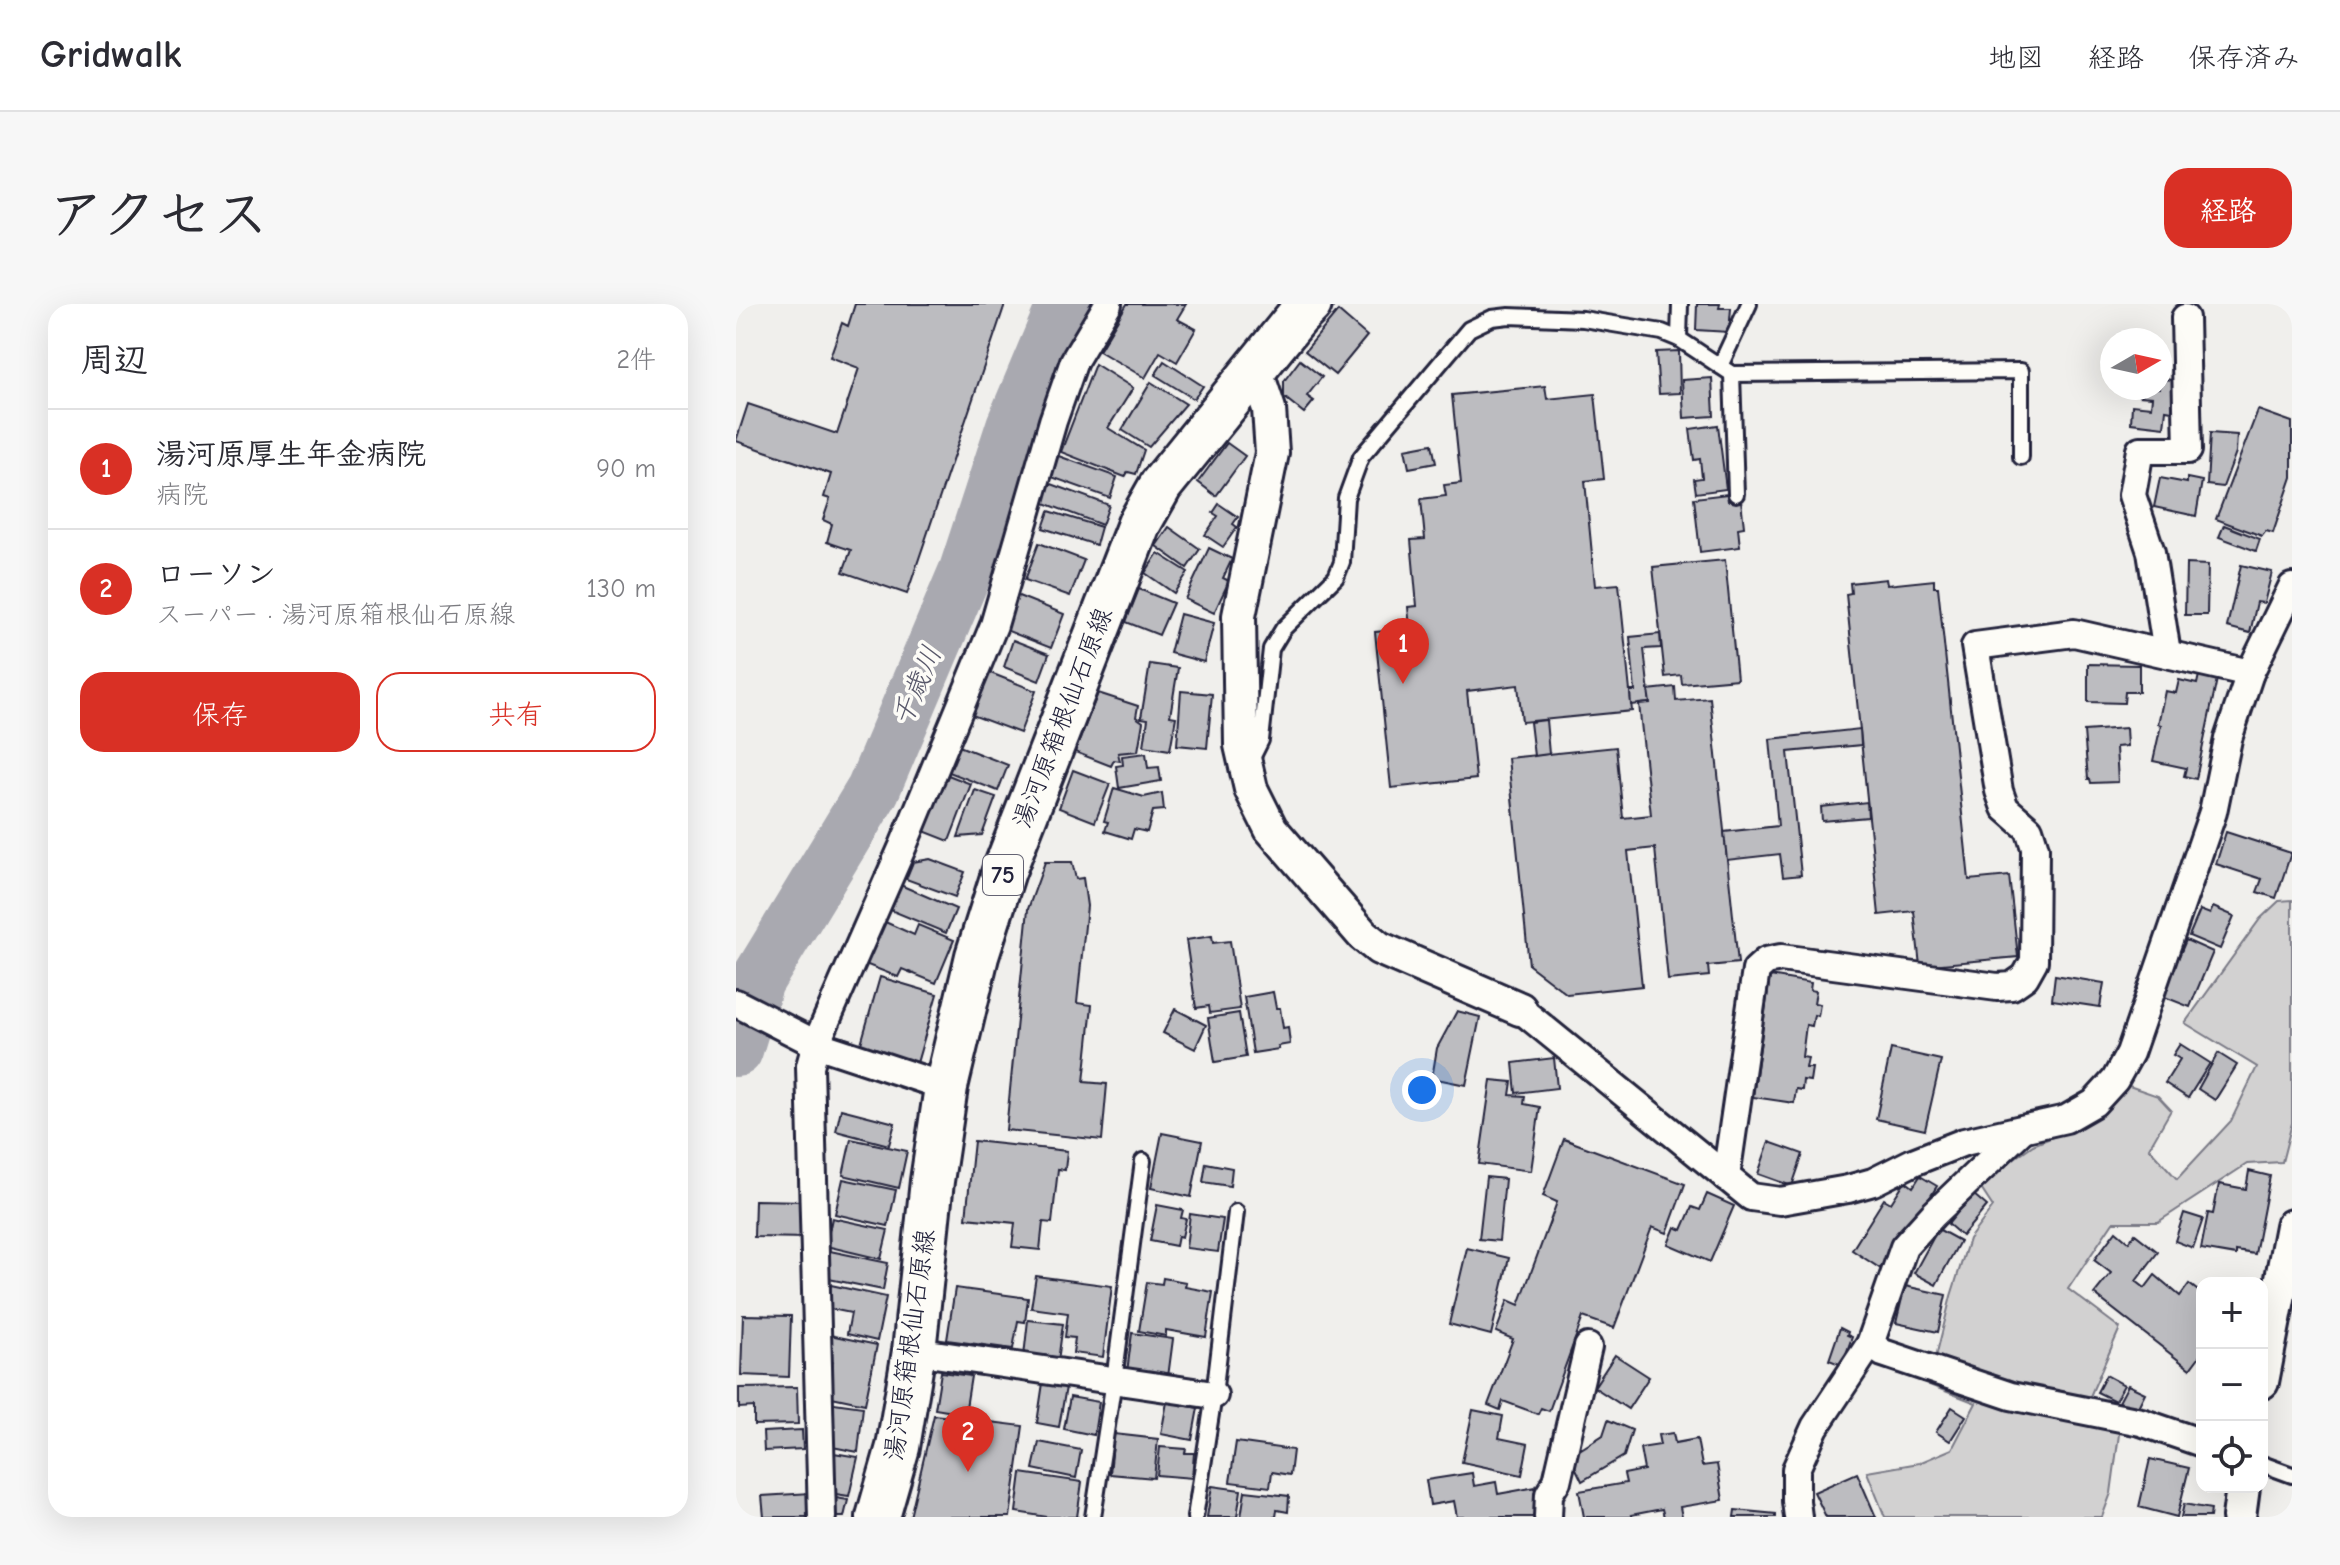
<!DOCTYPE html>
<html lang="ja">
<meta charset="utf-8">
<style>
body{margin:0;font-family:"Comic Neue","Klee One",sans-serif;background:#f7f7f7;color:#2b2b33}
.controls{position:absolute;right:24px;bottom:24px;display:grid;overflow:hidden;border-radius:16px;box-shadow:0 8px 32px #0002}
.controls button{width:72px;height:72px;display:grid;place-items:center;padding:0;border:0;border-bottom:2px solid #e1e1e2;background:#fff;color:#2b2b33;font:40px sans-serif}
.compass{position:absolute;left:1364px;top:24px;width:72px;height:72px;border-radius:50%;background:#fff;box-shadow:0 8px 32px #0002;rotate:81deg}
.you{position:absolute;left:686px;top:786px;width:28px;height:28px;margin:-20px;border:6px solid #fff;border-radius:50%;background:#1a73e8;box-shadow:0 0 0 12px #1a73e833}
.badge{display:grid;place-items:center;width:52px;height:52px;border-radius:50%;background:#d93025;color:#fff;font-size:26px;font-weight:700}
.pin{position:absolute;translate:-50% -66px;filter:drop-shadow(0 2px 4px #0008)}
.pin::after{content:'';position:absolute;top:42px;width:28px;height:24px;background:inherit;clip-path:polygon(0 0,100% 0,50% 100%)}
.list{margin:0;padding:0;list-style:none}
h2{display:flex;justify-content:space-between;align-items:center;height:104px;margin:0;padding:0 32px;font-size:34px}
h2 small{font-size:26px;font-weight:400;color:#7c7c81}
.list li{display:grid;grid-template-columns:52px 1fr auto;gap:24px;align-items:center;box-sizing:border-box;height:120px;padding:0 32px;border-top:2px solid #e1e1e2}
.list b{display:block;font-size:30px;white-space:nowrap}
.list p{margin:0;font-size:26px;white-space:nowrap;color:#7c7c81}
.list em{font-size:26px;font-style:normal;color:#7c7c81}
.actions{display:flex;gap:16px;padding:24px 32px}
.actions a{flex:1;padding:18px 0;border:2px solid #d93025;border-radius:24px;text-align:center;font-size:28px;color:#d93025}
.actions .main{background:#d93025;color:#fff}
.icon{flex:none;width:44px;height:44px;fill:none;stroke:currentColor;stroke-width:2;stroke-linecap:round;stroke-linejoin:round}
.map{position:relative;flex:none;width:1556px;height:1213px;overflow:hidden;border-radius:24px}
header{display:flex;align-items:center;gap:48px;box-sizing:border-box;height:112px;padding:0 40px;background:#fff;border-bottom:2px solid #e1e1e2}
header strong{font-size:38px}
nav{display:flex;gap:44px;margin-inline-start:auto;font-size:28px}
.intro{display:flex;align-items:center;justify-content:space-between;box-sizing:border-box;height:192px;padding:0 48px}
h1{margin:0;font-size:56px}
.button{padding:20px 36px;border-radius:24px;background:#d93025;color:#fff;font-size:28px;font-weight:700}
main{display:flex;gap:48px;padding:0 48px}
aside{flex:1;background:#fff;border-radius:24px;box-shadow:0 8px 32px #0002}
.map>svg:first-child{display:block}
.green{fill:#d2d1d1;stroke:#7a7a86;stroke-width:2}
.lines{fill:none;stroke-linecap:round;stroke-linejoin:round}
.river{stroke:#a9a9b0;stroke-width:54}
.building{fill:#bcbcc0;stroke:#22223b;stroke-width:2}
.service-casing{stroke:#22223b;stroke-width:20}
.minor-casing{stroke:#22223b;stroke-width:32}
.tertiary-casing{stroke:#22223b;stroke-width:38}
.primary-casing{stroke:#22223b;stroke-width:48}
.service{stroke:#fdfcf7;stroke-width:14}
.minor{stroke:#fdfcf7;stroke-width:26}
.tertiary{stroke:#fdfcf7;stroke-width:32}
.primary{stroke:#fdfcf7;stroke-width:42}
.labels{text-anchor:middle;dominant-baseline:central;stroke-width:7;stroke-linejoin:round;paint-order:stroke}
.shield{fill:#fdfcf7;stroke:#646373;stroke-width:2}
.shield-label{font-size:24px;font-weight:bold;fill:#22223b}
.street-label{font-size:26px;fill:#22223b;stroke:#fdfcf7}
.water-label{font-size:28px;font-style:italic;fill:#58586a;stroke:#fdfcf7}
</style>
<header>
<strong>Gridwalk</strong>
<nav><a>地図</a><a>経路</a><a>保存済み</a></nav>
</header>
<div class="intro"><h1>アクセス</h1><a class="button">経路</a></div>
<main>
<aside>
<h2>周辺<small>2件</small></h2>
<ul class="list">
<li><span class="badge">1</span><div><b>湯河原厚生年金病院</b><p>病院</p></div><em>90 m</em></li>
<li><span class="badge">2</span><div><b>ローソン</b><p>スーパー · 湯河原箱根仙石原線</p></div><em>130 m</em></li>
</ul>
<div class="actions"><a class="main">保存</a><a>共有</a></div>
</aside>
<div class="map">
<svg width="1556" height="1213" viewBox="0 0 1556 1213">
<rect width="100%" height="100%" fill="#f0efec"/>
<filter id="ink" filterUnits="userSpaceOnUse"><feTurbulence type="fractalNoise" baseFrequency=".0125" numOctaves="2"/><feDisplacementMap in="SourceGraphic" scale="16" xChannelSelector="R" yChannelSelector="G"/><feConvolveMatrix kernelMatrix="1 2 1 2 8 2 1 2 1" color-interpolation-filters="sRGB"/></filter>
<g filter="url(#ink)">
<polygon class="green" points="1556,596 1556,819 1546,858 1511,860 1422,918 1377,918 1332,985 1384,1024 1344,1115 1384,1123 1375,1189 1366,1213 1149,1213 1131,1168 1183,1159 1216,1145 1240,1099 1193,1081 1215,992 1233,935 1257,903 1242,880 1297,841 1337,825 1390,781 1422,792 1435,806 1413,844 1441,875 1495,817 1521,763 1449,719 1524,615 1543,597"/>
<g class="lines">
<polyline class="river" points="0,746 21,677 137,486 230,266 277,122 328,0"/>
</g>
<g class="building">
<polygon points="119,0 269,0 171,290 107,268 115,246 91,238 96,220 87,216 94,195 88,193 95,170 0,137 12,100 101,130 123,64 94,53 106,19 112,22"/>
<polygon points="391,0 450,0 441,15 460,25 441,58 424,48 409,74 363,47"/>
<polygon points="961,0 984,0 983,4 995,4 993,28 960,26"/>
<polygon points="602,7 631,32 599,71 569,47"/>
<polygon points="943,47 944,89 923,90 920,48"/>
<polygon points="564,56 586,73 571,92 578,97 568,109 548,93 548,77"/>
<polygon points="428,57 467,82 458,95 419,71"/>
<polygon points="359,60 397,84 372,124 408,146 400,170 392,168 389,173 325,148"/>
<polygon points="976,74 978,112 948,114 946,76"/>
<polygon points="1424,75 1439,76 1436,107 1430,106 1428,123 1395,119 1396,101 1415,103 1416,93 1403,92 1404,84 1424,84"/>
<polygon points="415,78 450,100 413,143 386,126"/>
<polygon points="809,82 811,95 859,90 868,175 849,177 859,282 883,280 896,407 786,418 782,381 731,387 740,475 655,484 639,328 674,325 672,303 681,302 675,236 689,235 685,195 710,192 708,181 725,179 716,91"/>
<polygon points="1522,106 1556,118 1556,173 1537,229 1530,227 1526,232 1480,215"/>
<polygon points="982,121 990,185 960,189 958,175 966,174 964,155 958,156 954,125"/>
<polygon points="1474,129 1501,131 1500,148 1487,183 1471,181"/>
<polygon points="491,139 509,152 480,192 462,178"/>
<polygon points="696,140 700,159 673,164 669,145"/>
<polygon points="317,150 381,173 374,194 310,171"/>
<polygon points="1424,174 1451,179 1451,174 1466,177 1460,212 1418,203"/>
<polygon points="310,178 373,201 366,221 303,197"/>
<polygon points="991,190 992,197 1005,196 1008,223 1002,224 1004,243 964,248 958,194"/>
<polygon points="483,200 502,213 497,220 501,223 487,243 469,231 482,212 477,209"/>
<polygon points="313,207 365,223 360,241 307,224"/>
<polygon points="1488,221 1524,235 1520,247 1483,233"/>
<polygon points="433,223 464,245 451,264 420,242"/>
<polygon points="303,239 348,256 334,292 289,276"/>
<polygon points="473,244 496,255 487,274 493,277 478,309 449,295"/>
<polygon points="422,249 452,268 438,289 409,269"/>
<polygon points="989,256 1001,375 946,380 945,371 929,373 917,263"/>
<polygon points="1450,260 1472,261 1471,311 1449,311"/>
<polygon points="1505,261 1536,268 1528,299 1521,298 1514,329 1491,323"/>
<polygon points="1150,275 1151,281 1198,276 1198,283 1202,283 1233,576 1273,572 1282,653 1184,662 1178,607 1143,611 1110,290 1115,289 1114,279"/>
<polygon points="403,285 437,299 423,331 390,318"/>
<polygon points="280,291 328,310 315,344 267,325"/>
<polygon points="444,310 478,319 468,358 434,349"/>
<polygon points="924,330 925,344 908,345 914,399 895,401 894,387 899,387 894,333"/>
<polygon points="277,336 313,350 303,377 268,363"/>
<polygon points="414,360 442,364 434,412 440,413 434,446 408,442 412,415 405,414"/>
<polygon points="1352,360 1403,361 1403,388 1389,388 1388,399 1352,398"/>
<polygon points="252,368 300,387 284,429 236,411"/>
<polygon points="1463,371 1481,375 1460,475 1448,472 1450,464 1417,457 1425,421 1422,420 1429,387 1440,389 1443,376 1461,380"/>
<polygon points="939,383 940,397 974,394 1002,659 972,662 973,672 932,676 919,544 892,547 906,682 831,690 793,661 772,454 880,443 887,514 915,511 903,400 914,399 912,386"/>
<polygon points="445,387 476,390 471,444 441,441"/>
<polygon points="362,389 402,402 400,413 407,418 402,447 382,449 384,457 378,456 375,462 339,448"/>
<polygon points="810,416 813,450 798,452 794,418"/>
<polygon points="1390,424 1391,442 1380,443 1382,478 1355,479 1354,475 1352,475 1348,427"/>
<polygon points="1124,425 1125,441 1052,448 1065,571 1047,573 1044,550 991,556 988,528 1042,522 1034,435"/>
<polygon points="223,442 272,461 262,487 213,468"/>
<polygon points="410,449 412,464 423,463 425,477 383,484 380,462 387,461 386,452"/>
<polygon points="337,466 374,480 359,518 323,504"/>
<polygon points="207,469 235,480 213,537 185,526"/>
<polygon points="378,484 408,493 426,489 428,506 417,507 411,528 398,525 395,535 369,527 372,518 368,517"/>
<polygon points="239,486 260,493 246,531 222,533"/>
<polygon points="1131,498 1132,513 1086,517 1085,503"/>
<polygon points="1490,528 1555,549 1540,594 1521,588 1526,575 1480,560"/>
<polygon points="194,555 229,568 219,593 170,575 177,558"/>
<polygon points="309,558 336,558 340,575 347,574 351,602 341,699 356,701 348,778 371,780 366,836 270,826 292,605"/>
<polygon points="162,580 220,605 210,629 152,605"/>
<polygon points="1477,603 1498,612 1484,645 1453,632 1464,606 1474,610"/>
<polygon points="147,617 178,631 182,621 218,636 200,679 166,665 162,673 129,660"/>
<polygon points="476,632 477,639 494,637 504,705 474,709 473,702 460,704 450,636"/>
<polygon points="1450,636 1477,648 1454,703 1426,692"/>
<polygon points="1319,671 1368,679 1364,703 1316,696"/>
<polygon points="1034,672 1075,679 1074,686 1080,687 1078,699 1084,700 1082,712 1078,711 1076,722 1070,721 1066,753 1072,754 1070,764 1076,764 1074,777 1067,776 1066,786 1060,785 1058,799 1017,793"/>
<polygon points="144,673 201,690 181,759 124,743"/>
<polygon points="537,688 540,704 544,704 547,724 552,723 554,740 542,742 543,745 517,749 508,693"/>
<polygon points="439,705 470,721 459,745 427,729"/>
<polygon points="721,707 744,713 730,781 696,774 701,744"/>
<polygon points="503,709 510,753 479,758 472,714"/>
<polygon points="1444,740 1474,759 1452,794 1429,779 1444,755 1437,751"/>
<polygon points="1155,745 1205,756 1189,826 1140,815"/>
<polygon points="1482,749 1501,761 1479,796 1462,785"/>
<polygon points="818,754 821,784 780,789 777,759"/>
<polygon points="755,776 776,778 774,791 789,792 788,800 804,803 795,867 743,860"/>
<polygon points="105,805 159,819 153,841 100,827"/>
<polygon points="426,829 466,837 455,893 415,884"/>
<polygon points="115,835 171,847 163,884 107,871"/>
<polygon points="828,835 949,880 931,929 916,923 878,1024 847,1013 813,1107 805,1104 802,1110 767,1097 764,1106 752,1101 777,1035 760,1028 772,996 783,1001 821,898 807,892"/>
<polygon points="238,837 331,847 329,866 322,865 316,919 307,918 304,946 276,943 279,919 230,914"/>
<polygon points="1033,838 1067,850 1056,882 1022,870"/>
<polygon points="470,859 496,864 494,882 467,878"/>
<polygon points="1513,867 1534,872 1519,950 1500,947 1500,951 1465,945 1472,909 1477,910 1483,880 1510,885"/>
<polygon points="1184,872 1201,882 1148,967 1116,946 1148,895 1155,899 1169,877 1177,883"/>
<polygon points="750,873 769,875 763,937 743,935"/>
<polygon points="107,875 160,886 152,922 99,910"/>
<polygon points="971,890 998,902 974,958 932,940 939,923 946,926 956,903 964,906"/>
<polygon points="1237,890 1251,902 1226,932 1212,920"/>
<polygon points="19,896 70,897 70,934 18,933"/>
<polygon points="421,901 447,906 445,914 450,915 446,933 442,932 440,942 414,937"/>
<polygon points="1448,909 1467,915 1457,944 1439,937"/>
<polygon points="454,910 487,915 482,948 450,944"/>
<polygon points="96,914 152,926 145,955 90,942"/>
<polygon points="1202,925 1224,937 1200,981 1178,969"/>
<polygon points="1380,927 1393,938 1399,930 1422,948 1400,977 1409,984 1419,971 1444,992 1453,980 1466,990 1466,1049 1454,1065 1358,990 1375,969 1358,956"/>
<polygon points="731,944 773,954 755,1031 713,1020"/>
<polygon points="94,947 152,959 147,986 88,974"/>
<polygon points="300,972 376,982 367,1053 337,1049 339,1034 329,1033 332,1009 295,1004"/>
<polygon points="427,974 450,978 449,983 477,988 470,1033 430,1026 430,1032 403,1027 411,978 426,980"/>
<polygon points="95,981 150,993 141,1037 111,1030 115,1009 90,1004"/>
<polygon points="1169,982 1210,991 1202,1028 1160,1019"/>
<polygon points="219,984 292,994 289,1018 282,1017 277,1045 211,1036"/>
<polygon points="7,1011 55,1012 53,1073 5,1071"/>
<polygon points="292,1016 327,1020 322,1057 288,1052"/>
<polygon points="1104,1024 1112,1028 1111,1031 1116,1033 1106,1061 1093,1056"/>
<polygon points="396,1029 437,1035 432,1073 391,1068"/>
<polygon points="94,1031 141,1041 129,1100 91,1092 97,1058 89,1056"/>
<polygon points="879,1051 913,1073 892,1105 858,1083"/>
<polygon points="205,1068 235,1072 229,1110 199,1105"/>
<polygon points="1370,1071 1388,1081 1379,1097 1361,1088"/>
<polygon points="307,1079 330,1083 323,1123 301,1119"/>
<polygon points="1392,1081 1409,1089 1400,1107 1383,1098"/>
<polygon points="61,1083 62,1120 18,1121 18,1103 3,1104 3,1084"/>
<polygon points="334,1093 363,1098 358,1131 328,1125"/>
<polygon points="91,1098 127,1103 122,1148 91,1142"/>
<polygon points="431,1098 462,1104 456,1136 425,1130"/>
<polygon points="1216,1103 1230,1112 1214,1137 1200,1128"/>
<polygon points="737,1106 767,1112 763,1134 792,1140 786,1171 726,1158"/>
<polygon points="198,1111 287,1122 274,1213 174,1213"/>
<polygon points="872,1116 896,1126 888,1152 846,1177 834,1152 867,1131"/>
<polygon points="66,1126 67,1145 28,1147 27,1128"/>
<polygon points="937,1129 939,1139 961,1135 966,1162 981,1160 987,1196 944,1203 946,1213 928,1213 926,1205 895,1211 896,1213 848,1213 843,1187 890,1179 888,1170 908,1166 904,1144 924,1141 922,1131"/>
<polygon points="378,1130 422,1135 418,1174 374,1170"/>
<polygon points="303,1138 345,1146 340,1174 297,1165"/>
<polygon points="500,1138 557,1146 554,1171 536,1168 534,1183 494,1178"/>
<polygon points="424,1143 450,1145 449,1149 458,1149 456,1174 421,1171"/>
<polygon points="92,1148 122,1153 113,1192 93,1189"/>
<polygon points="1414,1155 1453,1164 1441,1213 1403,1203"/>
<polygon points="285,1169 346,1178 341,1213 311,1213 280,1208"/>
<polygon points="736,1169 738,1182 760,1178 762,1190 800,1183 799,1213 721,1213 718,1197 694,1201 690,1176"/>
<polygon points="1121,1169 1140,1213 1090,1213 1078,1188"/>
<polygon points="476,1182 505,1186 501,1213 471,1213"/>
<polygon points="509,1187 553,1192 552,1208 541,1206 540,1213 505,1213"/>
<polygon points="75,1189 76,1213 28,1213 26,1192"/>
<polygon points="94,1193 112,1196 108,1213 94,1213"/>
<polygon points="1448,1200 1475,1205 1474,1213 1445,1213"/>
<polygon points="999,1206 1040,1210 1040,1213 998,1213"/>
</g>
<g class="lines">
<g class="service-casing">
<g id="service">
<polyline points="943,35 944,0"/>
<polyline points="984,62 1013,0"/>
<polyline points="996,70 1000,190"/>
<polyline points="514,458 525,436 535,345 547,325 600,273 606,258 610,194 625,153 733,25 756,14 773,12 847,15 926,28 943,35 996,70 1285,67 1285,153"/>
<polyline points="1526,1160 1556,1171"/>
<polyline points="357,1213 378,1076 407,857"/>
<polyline points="459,1213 478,1091 500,908"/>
</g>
</g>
<g class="minor-casing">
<g id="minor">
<polyline points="1431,349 1415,248 1396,191 1404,146 1452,146 1449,14"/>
<polyline points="0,699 80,740 210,783"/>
<polyline points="784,705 1015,893 1044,897 1112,885 1137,878 1177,858 1228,838 1330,815 1358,799 1379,776 1394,749 1477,508 1492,435 1514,369 1556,283"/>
<polyline points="990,873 1020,666 1030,657 1045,654 1261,683 1276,682 1289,673 1298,657 1299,544 1293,525 1269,504 1263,487 1239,342 1338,329 1514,369"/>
<polyline points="1134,1040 1147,1049 1275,1092 1405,1118 1466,1139"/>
<polyline points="178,1047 478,1091"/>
<polyline points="86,1213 74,762 80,740 167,542 258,321 317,117 338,57 372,0"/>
<polyline points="812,1213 813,1190 821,1177 852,1043"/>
<polyline points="1062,1213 1060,1197 1060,1165 1079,1123 1134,1040 1168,943 1197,911 1287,825"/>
</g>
</g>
<g class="tertiary-casing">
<g id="tertiary">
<polyline points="520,66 533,105 536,149 503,312 505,441 515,485 535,525 627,631 643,644 784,705"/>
<polyline points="1526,1078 1556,922"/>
<polyline points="1503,1213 1507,1183"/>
</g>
</g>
<g class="primary-casing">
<polyline id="primary" points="142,1213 162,1143 178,1047 196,877 210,783 241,652 268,567 403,220 425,181 561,13 574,0"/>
</g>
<use href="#service" class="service"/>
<use href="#minor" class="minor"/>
<use href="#tertiary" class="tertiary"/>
<use href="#primary" class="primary"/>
</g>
</g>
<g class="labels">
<rect class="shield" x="247" y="551" width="40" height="40" rx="6"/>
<g class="shield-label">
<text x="267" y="571">75</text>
</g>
<g class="street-label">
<text transform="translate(327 414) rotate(-69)">湯河原箱根仙石原線</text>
<text transform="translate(174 1041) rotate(-82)">湯河原箱根仙石原線</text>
</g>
<g class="water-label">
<text transform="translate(181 382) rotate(-67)">千歳川</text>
</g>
</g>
</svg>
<div class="controls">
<button>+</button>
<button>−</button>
<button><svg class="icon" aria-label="locate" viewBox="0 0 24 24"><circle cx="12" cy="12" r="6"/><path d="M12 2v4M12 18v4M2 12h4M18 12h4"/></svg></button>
</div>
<svg class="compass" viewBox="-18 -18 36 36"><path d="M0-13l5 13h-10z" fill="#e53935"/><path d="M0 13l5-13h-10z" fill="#7c7c81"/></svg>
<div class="you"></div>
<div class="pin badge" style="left:667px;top:380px">1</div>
<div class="pin badge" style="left:232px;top:1168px">2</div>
</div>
</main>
